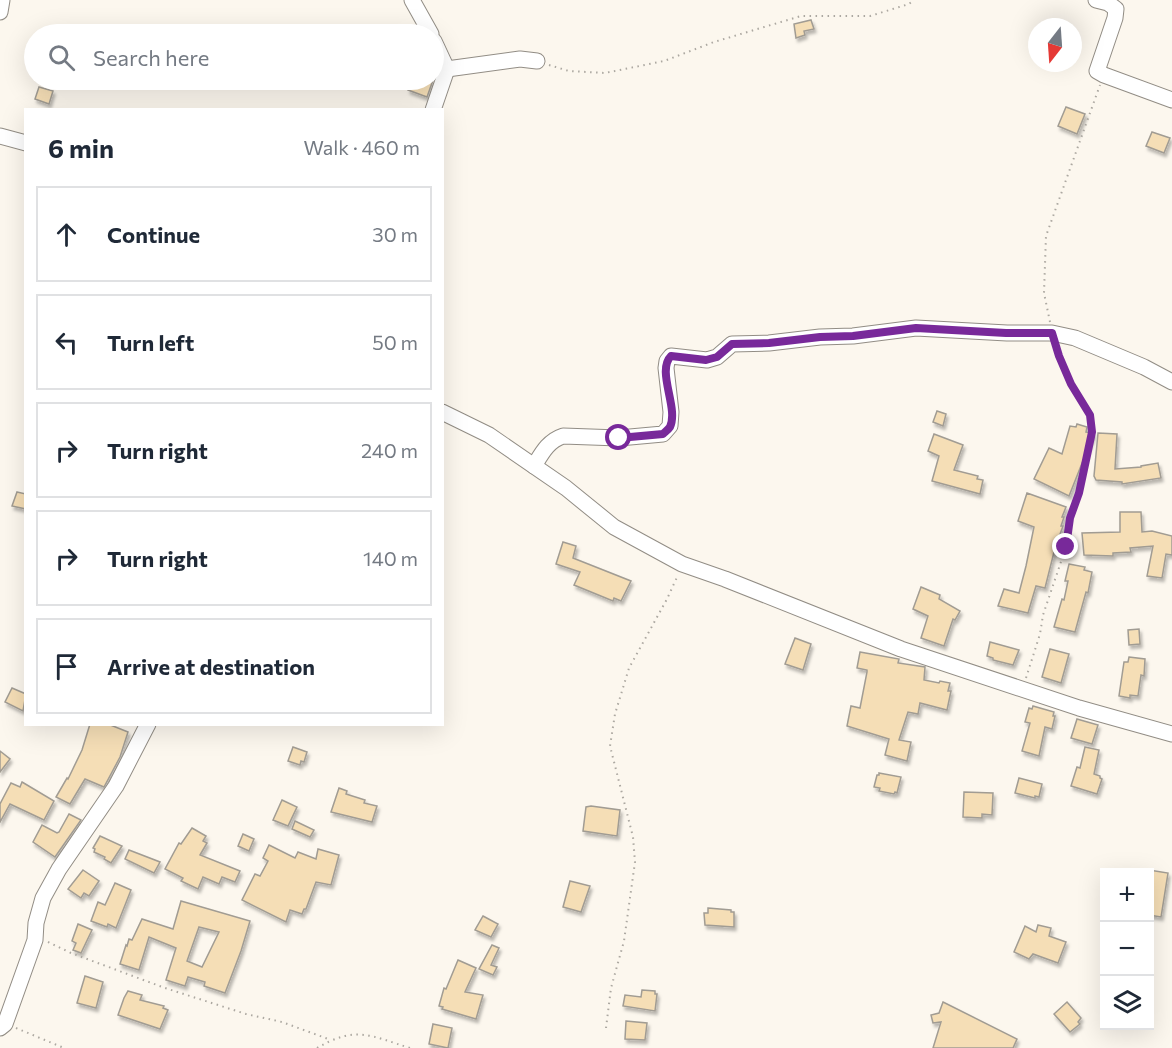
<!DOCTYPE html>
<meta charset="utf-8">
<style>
body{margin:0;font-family:Commissioner,sans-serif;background:#f2f2f3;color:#1f2937}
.controls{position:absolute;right:18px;bottom:18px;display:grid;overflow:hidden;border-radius:0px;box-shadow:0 6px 24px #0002}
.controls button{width:54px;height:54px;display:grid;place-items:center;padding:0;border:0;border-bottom:2px solid #e0e1e3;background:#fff;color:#1f2937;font:30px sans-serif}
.compass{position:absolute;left:1028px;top:18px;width:54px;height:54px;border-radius:50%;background:#fff;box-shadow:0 6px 24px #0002;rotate:197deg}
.stop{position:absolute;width:18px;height:18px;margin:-14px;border:4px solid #78299a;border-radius:50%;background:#fff}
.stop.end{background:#78299a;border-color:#fff;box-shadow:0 2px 6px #0008}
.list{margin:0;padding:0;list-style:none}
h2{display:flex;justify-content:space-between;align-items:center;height:78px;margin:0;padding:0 24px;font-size:26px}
h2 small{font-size:20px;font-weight:400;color:#747a83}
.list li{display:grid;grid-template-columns:39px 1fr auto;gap:18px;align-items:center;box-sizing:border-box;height:96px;margin:0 12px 12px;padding:0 12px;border:2px solid #e0e1e3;border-radius:0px}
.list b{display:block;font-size:22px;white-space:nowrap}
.list em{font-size:20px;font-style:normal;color:#747a83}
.icon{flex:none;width:33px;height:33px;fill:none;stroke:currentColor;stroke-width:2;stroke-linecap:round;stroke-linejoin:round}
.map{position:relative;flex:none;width:1172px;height:1048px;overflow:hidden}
.search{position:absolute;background:#fff;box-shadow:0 6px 24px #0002;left:24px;top:24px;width:420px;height:66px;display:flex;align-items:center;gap:15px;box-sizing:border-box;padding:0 21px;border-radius:33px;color:#747a83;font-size:22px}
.panel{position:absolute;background:#fff;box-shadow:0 6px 24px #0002;left:24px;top:108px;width:420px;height:618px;border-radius:0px}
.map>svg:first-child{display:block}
.building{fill:#f5deb6;stroke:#a19c93;stroke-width:1.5;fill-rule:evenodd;filter:url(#shadow)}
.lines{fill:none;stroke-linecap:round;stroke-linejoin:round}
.minor-casing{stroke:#928d85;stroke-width:17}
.path{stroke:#aca8a1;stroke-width:2;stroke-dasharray:1.5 4.5;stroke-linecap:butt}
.minor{stroke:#fff;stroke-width:15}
.route{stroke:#78299a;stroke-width:8}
</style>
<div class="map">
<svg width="1172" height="1048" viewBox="0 0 1172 1048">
<defs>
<filter id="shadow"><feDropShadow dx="2" dy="3.5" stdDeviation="1.5" flood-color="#0004"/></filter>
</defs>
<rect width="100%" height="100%" fill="#fcf7ee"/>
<g class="building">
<polygon points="811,20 814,29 804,31 805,35 796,38 794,24"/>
<polygon points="412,80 433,80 427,97 408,90"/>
<polygon points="39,87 53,91 49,104 35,99"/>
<polygon points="1066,107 1085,114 1077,134 1058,126"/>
<polygon points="1152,132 1170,138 1164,153 1146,146"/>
<polygon points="937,411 946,414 943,426 933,422"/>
<polygon points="1077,424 1087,427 1086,432 1094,433 1069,496 1034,479 1049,448 1062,454 1070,426 1076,427"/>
<polygon points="1098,433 1117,434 1115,469 1141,467 1141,466 1158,463 1161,478 1122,484 1122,482 1096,480 1094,476"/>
<polygon points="934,434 963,445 954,470 978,476 977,479 983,480 980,494 932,481 939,456 928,451"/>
<polygon points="17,492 26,494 26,509 12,506"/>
<polygon points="1027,493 1066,507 1062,517 1064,517 1061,526 1063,526 1055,548 1045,588 1036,586 1028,613 998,606 1004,589 1019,593 1026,566 1034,527 1018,521"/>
<polygon points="1120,512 1141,512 1142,532 1152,531 1172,536 1172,555 1166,554 1162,578 1147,576 1153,546 1130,548 1131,552 1113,553 1113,556 1084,555 1082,533 1120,532"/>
<polygon points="563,542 576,546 573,558 631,581 621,601 614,598 613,601 574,585 580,572 556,564"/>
<polygon points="1069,564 1085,567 1084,570 1092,572 1088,593 1086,592 1075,632 1054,627 1062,599 1064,600 1068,581 1065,581"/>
<polygon points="921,587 940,595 939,599 960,611 955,620 953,619 944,646 921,638 928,616 913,609"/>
<polygon points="1139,629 1140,644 1129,645 1128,630"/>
<polygon points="795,638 811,644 803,670 785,664"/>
<polygon points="990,642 1019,650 1013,665 993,660 993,658 987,656"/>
<polygon points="1050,649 1069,654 1061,683 1042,677"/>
<polygon points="860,652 899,659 898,663 925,667 924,680 939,683 940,681 950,683 948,691 951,691 947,710 920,703 918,714 908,712 899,740 911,742 907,761 885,755 889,739 847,726 851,706 860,708 867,672 867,670 857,668"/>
<polygon points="1129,657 1145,659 1144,676 1141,675 1138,696 1130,695 1130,698 1119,696 1124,662 1128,662"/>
<polygon points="12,688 26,694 23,711 5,702"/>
<polygon points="1033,706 1054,712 1053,716 1055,716 1052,729 1045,727 1039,756 1022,751 1030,723 1025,722 1029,708 1032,709"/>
<polygon points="1077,719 1098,725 1092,744 1071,738"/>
<polygon points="90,724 108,724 128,732 120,757 104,787 85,779 70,804 56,797 67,778 68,779 82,750"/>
<polygon points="293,747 307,752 304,762 301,761 300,765 288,761"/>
<polygon points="1085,747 1099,750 1094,774 1100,776 1100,778 1102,779 1097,794 1071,786 1077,767 1080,768"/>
<polygon points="0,751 10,759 0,772"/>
<polygon points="879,773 901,777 897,793 895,792 894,794 879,791 880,788 874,787 877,775 879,775"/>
<polygon points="1019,778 1042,784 1039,797 1035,796 1035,798 1015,793"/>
<polygon points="22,782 54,801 44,820 10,804 0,822 0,804 11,783 20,787"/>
<polygon points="339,788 347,791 346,794 365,800 364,803 377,806 372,822 331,812"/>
<polygon points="964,792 993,793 992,815 982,814 982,818 963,817"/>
<polygon points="282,800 297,807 288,826 273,820"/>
<polygon points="591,806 620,810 617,836 583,831 586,807"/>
<polygon points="69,814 81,820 55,857 33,842 42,825 57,833 59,832"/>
<polygon points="295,821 314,830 310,837 292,829"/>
<polygon points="192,828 206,836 203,841 207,843 200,855 240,871 235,882 222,877 219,884 203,877 198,889 181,881 183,878 165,869 179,843 181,844"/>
<polygon points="243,834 254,839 249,851 238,846"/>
<polygon points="100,836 122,846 111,863 104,859 105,857 94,852 95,849 93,848"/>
<polygon points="269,845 295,858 298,852 316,859 318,849 339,855 331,885 316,882 306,909 304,909 302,914 290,910 286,922 242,900 255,874 260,876 268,861 263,858"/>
<polygon points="129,850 160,862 154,873 125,859"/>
<polygon points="83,870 99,881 89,896 84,893 81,898 68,889"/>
<polygon points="1149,870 1168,873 1161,917 1149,915"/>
<polygon points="570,881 590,886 581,912 563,907"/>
<polygon points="115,883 131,890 116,928 108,924 107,927 91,921 98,902 105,905"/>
<path d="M181 901 250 921 241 951 225 993 204 986 205 982 188 977 185 986 166 980 176 948 149 937 139 970 120 964 126 945 127 946 129 939 132 940 142 919 173 929ZM199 927 219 932 202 967 187 961Z"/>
<polygon points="708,908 731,910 731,912 734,912 734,927 705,925 704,913 708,913"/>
<polygon points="483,916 498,924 491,937 475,930"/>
<polygon points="78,924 92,930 81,953 73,950 76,943 72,941"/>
<polygon points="1038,925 1051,928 1049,936 1066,942 1058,963 1033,954 1029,959 1014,952 1025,926 1036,932"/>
<polygon points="492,945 499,948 491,965 497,967 493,975 479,969"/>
<polygon points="458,960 476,968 465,992 483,995 476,1019 442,1009 443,1007 439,1006 444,988 446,989"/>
<polygon points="85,976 103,982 96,1008 77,1003"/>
<polygon points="642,990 655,991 655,994 657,994 655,1011 623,1006 625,995 641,997"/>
<polygon points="128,991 142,995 140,1000 164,1006 163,1008 168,1010 160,1029 118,1015 124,998"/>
<polygon points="943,1002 1017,1039 1013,1048 933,1048 941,1022 933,1023 931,1015 939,1013"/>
<polygon points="1067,1002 1081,1018 1078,1022 1080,1024 1070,1032 1054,1014"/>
<polygon points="626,1021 647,1023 645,1040 625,1039"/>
<polygon points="433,1024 452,1028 448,1048 429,1044"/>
</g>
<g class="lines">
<g class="minor-casing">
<g id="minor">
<polyline points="412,0 431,34"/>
<polyline points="1096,0 1108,3 1116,9 1115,18 1097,71 1104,75 1172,100"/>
<polyline points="0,12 2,0"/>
<polyline points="447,69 520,59 537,61"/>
<polyline points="433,110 447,69 434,41"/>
<polyline points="0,136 26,143"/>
<polyline points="442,412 489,435 566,488 614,527 682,564 725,579 901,649 1079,708 1172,734"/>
<path d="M534 466C542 453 548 441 563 436L619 438 663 434 670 426 671 412 666 368 667 361 671 356 707 360 717 357 732 344 769 343 820 337 853 336 916 328 1007 333H1052L1075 338 1144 367 1172 382"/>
<polyline points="0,1028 5,1024 35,940 36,923 43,898 59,869 116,786 148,724"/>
</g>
</g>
<g class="path">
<polyline points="549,65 569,71 605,73 664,61 714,42 801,16 870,16 909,4 914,0"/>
<polyline points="1050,322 1044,293 1046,236 1100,85"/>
<polyline points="1026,678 1040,634 1043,615 1066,547 1070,518 1079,493 1092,432 1090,415 1071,384 1056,347"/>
<polyline points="48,942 71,953 165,988 246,1014 282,1022 331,1040"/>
<polyline points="16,1028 64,1048"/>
<polyline points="606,1028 611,988 624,941 635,862 633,837 610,746 615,714 629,668 667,599 678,575"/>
<path d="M317 1048C356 1025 371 1036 410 1048"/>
</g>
<use href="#minor" class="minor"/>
</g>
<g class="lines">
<path class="route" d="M619 438 663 434C665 432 668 430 670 427 679 408 656 371 671 356L706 360 717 357 732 344 769 343 820 337 853 336 916 328 1006 333H1052L1059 356 1071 384 1090 415 1092 432 1079 493 1070 518 1066 547"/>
</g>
</svg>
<div class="controls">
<button>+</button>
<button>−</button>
<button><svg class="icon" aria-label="layers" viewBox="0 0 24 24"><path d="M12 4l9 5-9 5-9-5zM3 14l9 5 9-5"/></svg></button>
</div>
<svg class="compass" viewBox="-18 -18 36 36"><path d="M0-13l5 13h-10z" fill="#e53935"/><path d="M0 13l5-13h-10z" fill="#747a83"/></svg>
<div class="stop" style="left:619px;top:438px"></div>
<div class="stop end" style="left:1066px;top:547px"></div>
<div class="search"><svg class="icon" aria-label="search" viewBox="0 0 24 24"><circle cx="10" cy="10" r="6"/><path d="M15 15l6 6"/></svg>Search here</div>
<section class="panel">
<h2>6 min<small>Walk · 460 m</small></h2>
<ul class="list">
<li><svg class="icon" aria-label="ahead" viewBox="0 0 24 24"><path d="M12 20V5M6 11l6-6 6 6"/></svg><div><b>Continue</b></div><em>30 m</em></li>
<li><svg class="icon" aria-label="left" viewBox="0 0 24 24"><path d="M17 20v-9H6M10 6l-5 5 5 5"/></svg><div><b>Turn left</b></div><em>50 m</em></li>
<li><svg class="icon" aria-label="right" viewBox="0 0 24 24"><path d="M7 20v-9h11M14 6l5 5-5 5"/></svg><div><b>Turn right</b></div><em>240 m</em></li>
<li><svg class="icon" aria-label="right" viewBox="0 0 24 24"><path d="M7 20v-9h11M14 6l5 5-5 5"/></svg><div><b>Turn right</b></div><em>140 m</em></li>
<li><svg class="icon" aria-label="arrive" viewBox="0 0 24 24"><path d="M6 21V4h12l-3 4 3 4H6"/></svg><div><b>Arrive at destination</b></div></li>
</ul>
</section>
</div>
